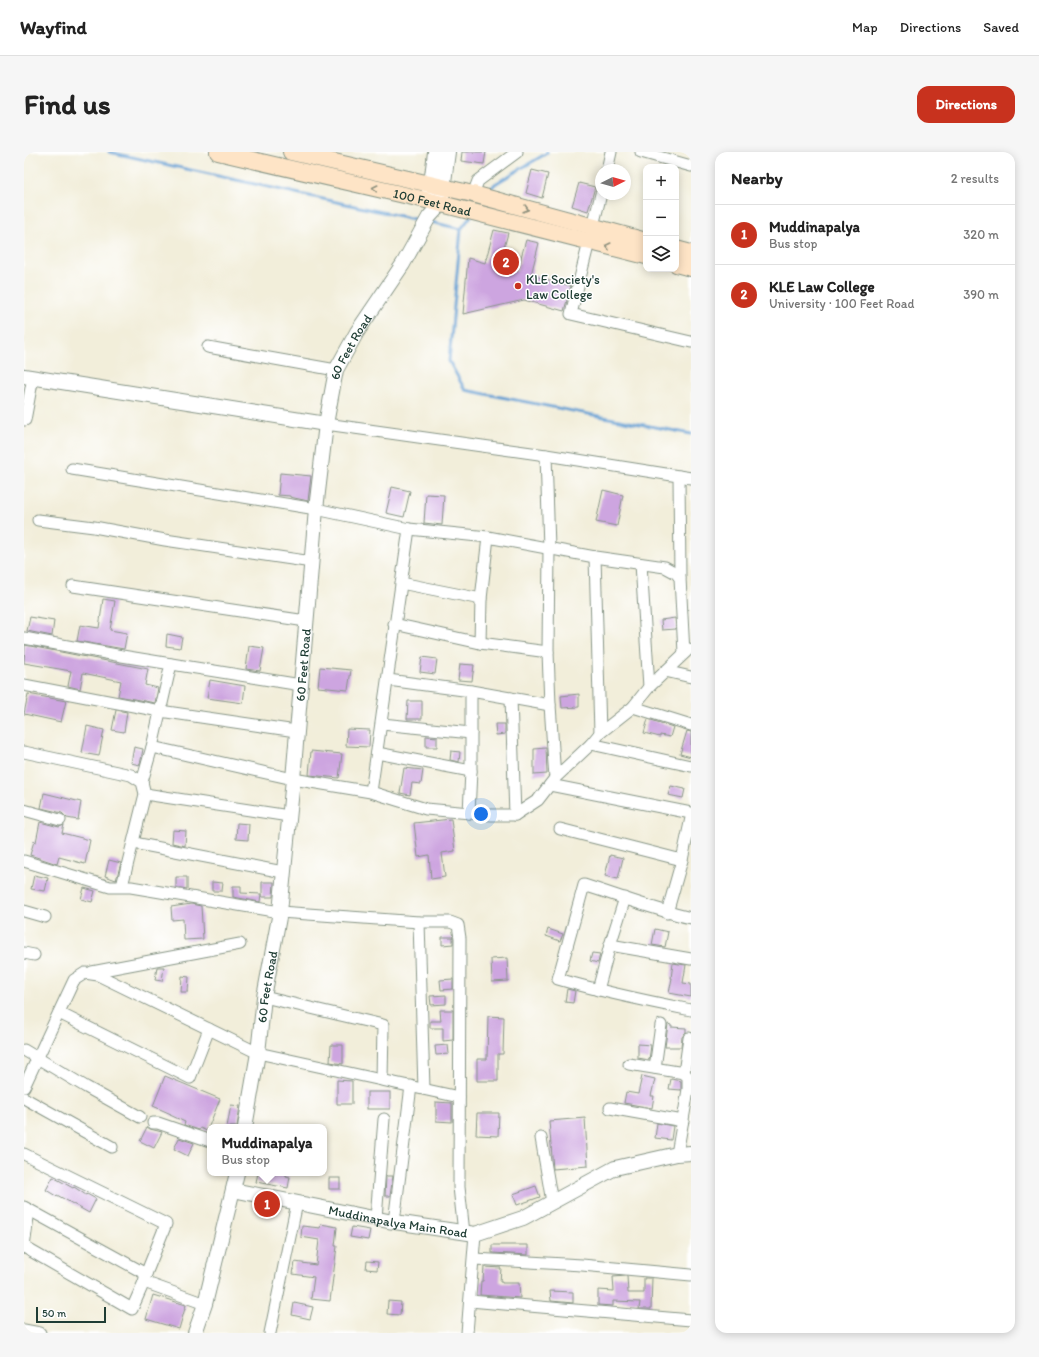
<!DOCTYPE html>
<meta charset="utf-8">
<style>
body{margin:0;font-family:Itim,sans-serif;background:#f6f6f6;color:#222}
.controls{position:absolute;right:12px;top:12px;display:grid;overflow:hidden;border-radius:8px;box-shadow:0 2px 10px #0003}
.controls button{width:36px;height:36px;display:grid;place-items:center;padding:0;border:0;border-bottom:1px solid #e0e0e0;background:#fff;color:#222;font:20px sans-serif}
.compass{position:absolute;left:571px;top:12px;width:36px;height:36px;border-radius:50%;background:#fff;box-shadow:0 2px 10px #0003;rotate:85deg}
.scale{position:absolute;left:12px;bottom:10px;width:70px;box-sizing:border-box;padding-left:4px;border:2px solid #1f3d34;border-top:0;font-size:11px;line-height:14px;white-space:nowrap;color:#1f3d34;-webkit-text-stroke:3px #fff;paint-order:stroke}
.you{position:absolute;left:457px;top:662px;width:14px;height:14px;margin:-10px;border:3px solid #fff;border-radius:50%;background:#1a73e8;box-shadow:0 0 0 6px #1a73e833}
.badge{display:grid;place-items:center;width:26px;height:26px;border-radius:50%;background:#c8321e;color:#fff;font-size:13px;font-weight:700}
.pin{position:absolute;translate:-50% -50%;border:2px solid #fff;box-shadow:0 1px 4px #0006}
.popup{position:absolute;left:183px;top:972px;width:120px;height:52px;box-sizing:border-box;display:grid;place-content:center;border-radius:8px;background:#fff;filter:drop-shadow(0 1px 3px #0005);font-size:13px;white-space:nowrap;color:#767676}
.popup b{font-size:15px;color:#222}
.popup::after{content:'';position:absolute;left:50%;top:100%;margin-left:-8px;border:8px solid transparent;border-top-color:#fff}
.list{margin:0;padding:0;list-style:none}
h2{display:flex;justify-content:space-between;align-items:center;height:52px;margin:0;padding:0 16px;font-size:17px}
h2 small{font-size:13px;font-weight:400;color:#767676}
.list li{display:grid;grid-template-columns:26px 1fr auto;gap:12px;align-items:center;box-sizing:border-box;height:60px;padding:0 16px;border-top:1px solid #e0e0e0}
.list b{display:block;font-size:15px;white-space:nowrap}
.list p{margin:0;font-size:13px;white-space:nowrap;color:#767676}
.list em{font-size:13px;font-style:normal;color:#767676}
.icon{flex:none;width:22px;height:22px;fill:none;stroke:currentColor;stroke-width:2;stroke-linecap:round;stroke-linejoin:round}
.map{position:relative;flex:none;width:667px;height:1181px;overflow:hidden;border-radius:12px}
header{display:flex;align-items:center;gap:24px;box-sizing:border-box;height:56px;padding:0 20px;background:#fff;border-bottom:1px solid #e0e0e0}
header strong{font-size:19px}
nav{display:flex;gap:22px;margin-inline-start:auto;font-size:14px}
.intro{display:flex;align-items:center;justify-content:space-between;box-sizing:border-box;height:96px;padding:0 24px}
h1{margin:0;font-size:28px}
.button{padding:10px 18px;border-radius:12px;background:#c8321e;color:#fff;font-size:14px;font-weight:700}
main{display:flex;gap:24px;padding:0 24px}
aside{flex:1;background:#fff;border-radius:12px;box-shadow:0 2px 10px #0003}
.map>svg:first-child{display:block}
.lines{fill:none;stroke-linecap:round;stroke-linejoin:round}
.stream{stroke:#629ed2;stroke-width:3}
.building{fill:#cda5e0}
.minor-casing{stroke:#889687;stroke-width:13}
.tertiary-casing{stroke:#889687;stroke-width:16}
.secondary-casing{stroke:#889687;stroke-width:18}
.minor{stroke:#fff;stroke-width:11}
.tertiary{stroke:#fff;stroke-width:14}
.secondary{stroke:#fee4c6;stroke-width:16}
.oneway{stroke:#8e907d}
.poi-dot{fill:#c8321e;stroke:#fff;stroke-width:1.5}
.labels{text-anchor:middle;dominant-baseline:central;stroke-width:3;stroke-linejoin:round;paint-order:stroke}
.street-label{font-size:13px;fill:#1f3d34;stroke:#fff}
.poi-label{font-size:13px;fill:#1f3d34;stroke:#fff;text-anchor:start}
</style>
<header>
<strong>Wayfind</strong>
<nav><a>Map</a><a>Directions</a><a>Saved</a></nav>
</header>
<div class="intro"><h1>Find us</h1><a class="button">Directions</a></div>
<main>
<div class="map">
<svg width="667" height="1181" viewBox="0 0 667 1181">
<rect width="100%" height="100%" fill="#fff"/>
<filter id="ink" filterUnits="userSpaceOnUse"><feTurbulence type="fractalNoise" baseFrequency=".025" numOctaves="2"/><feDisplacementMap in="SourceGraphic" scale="8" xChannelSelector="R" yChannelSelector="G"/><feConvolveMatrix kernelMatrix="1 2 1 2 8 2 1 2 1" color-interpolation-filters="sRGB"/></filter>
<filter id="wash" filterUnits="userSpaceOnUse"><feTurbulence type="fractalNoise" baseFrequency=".012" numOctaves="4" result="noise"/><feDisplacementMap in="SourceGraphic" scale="16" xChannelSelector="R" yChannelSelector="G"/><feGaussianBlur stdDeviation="0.9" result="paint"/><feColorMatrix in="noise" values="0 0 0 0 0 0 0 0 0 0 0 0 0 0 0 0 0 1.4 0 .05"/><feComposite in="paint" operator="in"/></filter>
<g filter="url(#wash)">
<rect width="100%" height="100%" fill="#f2eeda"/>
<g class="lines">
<g class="stream">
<polyline points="85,0 399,69"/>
<polyline points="464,40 471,32 523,1 523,0"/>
<polyline points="407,70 437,77 425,209 441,238 667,282"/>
<polyline points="437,77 447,64"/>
</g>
</g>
<g id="blocks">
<g class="building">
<polygon points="438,0 462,0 460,12 437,9"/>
<polygon points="508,18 524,22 518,46 502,41"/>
<polygon points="555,31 571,35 564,59 548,54"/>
<polygon points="470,78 484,81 475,114 493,119 502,88 515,91 507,123 547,134 540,159 500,148 439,162 444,106 461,111"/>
<polygon points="256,321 287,324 284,349 266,345 266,344 254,343"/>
<polygon points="368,335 386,339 380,365 362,361"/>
<polygon points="579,338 599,343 593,374 572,370"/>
<polygon points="402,342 420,343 418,373 400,371"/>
<polygon points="79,447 91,449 86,478 103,481 100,497 53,489 56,473 75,476"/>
<polygon points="6,465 30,469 28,484 3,479"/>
<polygon points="651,466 652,477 638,478 637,468"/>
<polygon points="143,482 158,485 156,496 142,494"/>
<polygon points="1,493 124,517 121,533 134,536 131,551 94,544 97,529 59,521 56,537 44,534 47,519 0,511"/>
<polygon points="225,494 240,496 236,519 222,517"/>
<polygon points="398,505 413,507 411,522 396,520"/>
<polygon points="436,512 450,513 448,529 434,528"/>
<polygon points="296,515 327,518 324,538 294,535"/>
<polygon points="186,528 221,534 219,551 183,546"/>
<polygon points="4,542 42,549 37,570 0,562"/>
<polygon points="555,542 555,555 538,556 537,544"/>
<polygon points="384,549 398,549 398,567 383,567"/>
<polygon points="92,558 103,560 100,580 88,578"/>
<polygon points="624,567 649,575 646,585 636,583 636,585 620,581"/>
<polygon points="471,572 481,572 481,582 472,583"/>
<polygon points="63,574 80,578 75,604 58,601"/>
<polygon points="323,577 346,578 345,595 322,594"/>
<polygon points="663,579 667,580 667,605 656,602"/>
<polygon points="402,584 413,585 413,595 402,595"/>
<polygon points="110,595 119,597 116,613 107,611"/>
<polygon points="522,596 523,622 510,623 510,597"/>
<polygon points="287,599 318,602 315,626 285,623"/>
<polygon points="427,599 436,600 435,610 426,608"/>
<polygon points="380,616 399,618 397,632 388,631 386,643 376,641"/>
<polygon points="647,634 661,637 659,646 644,643"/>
<polygon points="20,641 57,650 54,668 43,666 38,661 17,656"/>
<polygon points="427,667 431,699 418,701 421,725 407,727 405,703 394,705 390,671"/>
<polygon points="16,670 35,675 40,673 38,681 66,688 61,712 35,705 33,712 6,703 10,689 12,690"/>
<polygon points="213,671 225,672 224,688 212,687"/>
<polygon points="149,678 162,679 161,694 148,691"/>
<polygon points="586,703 599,706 594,727 581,724"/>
<polygon points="85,708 97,711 92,728 81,724"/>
<polygon points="10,723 24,726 21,739 7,737"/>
<polygon points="152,725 163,725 163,737 152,735"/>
<polygon points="188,730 199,731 198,739 188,739"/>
<polygon points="238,730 250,730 249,745 238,745"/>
<polygon points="209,734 217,734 217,741 237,742 236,750 209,745"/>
<polygon points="60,736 71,739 68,750 57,747"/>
<polygon points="167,752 177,754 179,787 160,788 159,767 148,768 147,755"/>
<polygon points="524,777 539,782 536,789 522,784"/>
<polygon points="631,777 644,780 641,795 628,793"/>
<polygon points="418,785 429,785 429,792 418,793"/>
<polygon points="568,801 576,802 574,811 566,809"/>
<polygon points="483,806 484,829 468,830 467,807"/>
<polygon points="649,811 662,813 659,831 667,832 667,845 645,841 648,826 647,826"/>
<polygon points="133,815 140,815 138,829 131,828"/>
<polygon points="158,824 165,825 164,840 157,840"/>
<polygon points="429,827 429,837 417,838 416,828"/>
<polygon points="543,837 551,839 549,851 541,850"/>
<polygon points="422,843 422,852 407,853 406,844"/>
<polygon points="416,858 429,858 429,888 419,889 419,876 406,876 406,869 417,869"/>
<polygon points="464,864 480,865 479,902 474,902 474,929 453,929 453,907 463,907"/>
<polygon points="644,872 647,873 647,875 662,876 662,880 658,885 657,895 641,895"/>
<polygon points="614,892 627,893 625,908 614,906"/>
<polygon points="307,893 319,893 319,912 306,910"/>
<polygon points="424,893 425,902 412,903 411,894"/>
<polygon points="141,924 196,947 183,979 176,976 175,978 160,973 161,970 146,963 147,962 129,954"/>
<polygon points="618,924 631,927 627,944 630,944 628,956 600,951 602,940 614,942"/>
<polygon points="647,927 657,929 657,938 645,937"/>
<polygon points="313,928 328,929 328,952 313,952"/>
<rect x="343" y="940" width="23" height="17"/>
<polygon points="412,950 428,951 428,970 412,969"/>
<polygon points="207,953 216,954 213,975 203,975"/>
<polygon points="453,961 475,961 474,984 452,983"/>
<polygon points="561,966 564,1014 529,1017 525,969"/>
<polygon points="633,971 649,974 647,988 631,986"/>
<polygon points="123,975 126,977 138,980 130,996 116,989"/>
<polygon points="155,986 170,991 164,1004 150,997"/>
<polygon points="234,1021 262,1021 262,1024 266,1025 264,1036 232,1030"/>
<polygon points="362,1024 369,1024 366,1044 361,1044"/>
<polygon points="29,1025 49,1036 50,1035 62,1043 63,1042 72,1047 65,1061 33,1043 32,1044 22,1038"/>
<rect x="305" y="1026" width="11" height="11"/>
<polygon points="512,1034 516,1045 493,1053 489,1042"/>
<polygon points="297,1072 313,1075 311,1094 313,1094 306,1149 287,1147 290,1125 269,1122 271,1110 292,1113 295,1088 277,1085 278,1074 296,1076"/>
<polygon points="328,1075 346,1078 344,1088 326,1085"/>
<polygon points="468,1093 504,1093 504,1103 468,1101"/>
<polygon points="343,1109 354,1110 353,1118 342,1117"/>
<polygon points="460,1115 477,1116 476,1130 478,1130 478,1131 495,1131 496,1146 456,1143 457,1129 459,1129"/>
<polygon points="603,1124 604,1141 620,1141 620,1126 628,1126 627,1157 615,1157 616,1150 589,1149 589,1154 574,1153 574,1138 590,1139 589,1125"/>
<polygon points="526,1139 549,1140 549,1151 527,1149"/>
<polygon points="129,1143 162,1153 155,1177 122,1167"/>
<polygon points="364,1149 377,1150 376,1163 363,1162"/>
<polygon points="270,1151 289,1155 286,1167 268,1163"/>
</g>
</g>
</g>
<g filter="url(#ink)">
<use href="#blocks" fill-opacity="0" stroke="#889687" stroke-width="1"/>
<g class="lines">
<g class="minor-casing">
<g id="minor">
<polyline points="617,0 667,14"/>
<polyline points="583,18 587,0"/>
<polyline points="449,42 454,29 493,0"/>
<polyline points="577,42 547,162 667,190"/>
<polyline points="184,195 312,218"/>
<polyline points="1,268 9,225"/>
<polyline points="302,272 522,303 667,326"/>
<polyline points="522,303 525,396 524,500 526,553 531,626"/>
<polyline points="48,317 292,357 385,377 464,385 571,405 641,415 652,421 656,426 660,501"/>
<polyline points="655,324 656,426"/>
<polyline points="14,368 70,375 141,388 288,410"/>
<polyline points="571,405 576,581"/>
<polyline points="617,412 625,535"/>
<polyline points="377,431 457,447"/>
<polyline points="49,434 282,469"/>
<polyline points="370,472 456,491 524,500"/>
<polyline points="0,486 98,504 277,533"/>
<polyline points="456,491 457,447 464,385"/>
<polyline points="641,519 667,525"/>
<polyline points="364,528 447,539 526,553"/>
<polyline points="0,533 136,559 272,579"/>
<polyline points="487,546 491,663"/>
<polyline points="609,555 667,573"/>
<polyline points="358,572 447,581"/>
<polyline points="567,592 667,614"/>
<polyline points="128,595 269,627 347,640 402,657 468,663 491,663 514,648 531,626 567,592 576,581 609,555 625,535 665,497"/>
<polyline points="0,600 107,623 118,630 121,642 98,734"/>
<polyline points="353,601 447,619"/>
<polyline points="118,630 128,595 147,512"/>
<polyline points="526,633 667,661"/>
<polyline points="347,640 385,377"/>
<polyline points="121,642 265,664"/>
<polyline points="0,658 36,668"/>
<polyline points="445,661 447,619 447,539"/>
<polyline points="536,677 658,708"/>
<polyline points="110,691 259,720"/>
<polyline points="0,709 86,735 107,735 256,760 395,770 426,770 434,773 436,786 435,1035 440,1081"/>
<polyline points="0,759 21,765"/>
<polyline points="643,761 658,708 667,666"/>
<path d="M667 766C631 758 595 744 560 733L534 827C578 840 622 849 667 858"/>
<polyline points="395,770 400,937"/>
<polyline points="586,793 667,807"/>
<polyline points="0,801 10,803"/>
<polyline points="68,820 216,792"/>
<polyline points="574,838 586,793 601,746"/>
<polyline points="240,845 359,873 358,928"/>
<polyline points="35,861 166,926 185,877"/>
<polyline points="0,898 62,935 116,965"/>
<polyline points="605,912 660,921"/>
<polyline points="631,916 637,873"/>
<polyline points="0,935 50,828 61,821 74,823 234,901 435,945"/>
<polyline points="0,946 88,995"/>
<polyline points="586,956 659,969"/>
<polyline points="129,971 134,971 186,989"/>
<polyline points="517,986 528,1050"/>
<polyline points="0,1002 142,1072 122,1122"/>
<polyline points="653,1002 661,956 664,937 664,925 660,921 665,886"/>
<polyline points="0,1055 122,1122 120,1130 181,1152"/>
<polyline points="5,1058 0,1095 108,1157 120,1130"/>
<polyline points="352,1066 360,967"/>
<polyline points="370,1070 387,934"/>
<polyline points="450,1107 558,1113 667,1123"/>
<polyline points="446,1149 667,1168"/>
<polyline points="0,1178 16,1181"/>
<polyline points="246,1181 273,1051"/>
<polyline points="443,1181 451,1082"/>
</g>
</g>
<g class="tertiary-casing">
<g id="tertiary">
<polyline points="404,43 407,32 411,0"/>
<polyline points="0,224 302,272"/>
<path id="s1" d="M221 975 234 901 240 845 256 760 269 627 292 357 302 272 312 218 333 180 379 112 405 65 417 52 424 0"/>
<path id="s2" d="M209 1038 364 1069 451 1082 499 1066 591 1016 653 1002 667 1001"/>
<polyline points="171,1181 181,1152 213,1021"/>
</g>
</g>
<g class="secondary-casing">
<g id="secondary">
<path id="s3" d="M194 0 402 48 622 104"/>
<polyline points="267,0 449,42 622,89"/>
<polyline points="652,97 667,101"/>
<polyline points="652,112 667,116"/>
</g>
</g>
<use href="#minor" class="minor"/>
<use href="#tertiary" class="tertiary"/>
<use href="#secondary" class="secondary"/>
</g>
<defs><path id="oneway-chevron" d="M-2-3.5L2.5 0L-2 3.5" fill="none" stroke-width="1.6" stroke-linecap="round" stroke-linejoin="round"/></defs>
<g class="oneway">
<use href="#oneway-chevron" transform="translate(351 36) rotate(-167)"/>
<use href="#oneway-chevron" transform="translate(502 57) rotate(16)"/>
<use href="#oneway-chevron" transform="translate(584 94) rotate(-166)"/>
</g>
</g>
<circle class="poi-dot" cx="494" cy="134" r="4"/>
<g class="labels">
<g class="street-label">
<text stroke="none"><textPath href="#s3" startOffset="220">100 Feet Road</textPath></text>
<text stroke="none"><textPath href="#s1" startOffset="790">60 Feet Road</textPath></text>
<text stroke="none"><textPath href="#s1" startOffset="466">60 Feet Road</textPath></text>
<text stroke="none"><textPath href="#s1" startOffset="142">60 Feet Road</textPath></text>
<text stroke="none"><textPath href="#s2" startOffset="168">Muddinapalya Main Road</textPath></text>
</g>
<g class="poi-label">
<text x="502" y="127">KLE Society's<tspan x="502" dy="15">Law College</tspan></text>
</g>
</g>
</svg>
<div class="controls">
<button>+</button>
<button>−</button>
<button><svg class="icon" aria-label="layers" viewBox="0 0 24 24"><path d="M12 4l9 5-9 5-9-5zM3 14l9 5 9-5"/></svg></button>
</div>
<svg class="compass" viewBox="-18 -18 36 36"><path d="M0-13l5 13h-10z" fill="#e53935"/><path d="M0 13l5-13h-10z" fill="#767676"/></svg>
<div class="scale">50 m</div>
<div class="you"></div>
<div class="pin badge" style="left:243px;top:1052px">1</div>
<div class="popup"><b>Muddinapalya</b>Bus stop</div>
<div class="pin badge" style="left:482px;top:110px">2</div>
</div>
<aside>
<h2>Nearby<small>2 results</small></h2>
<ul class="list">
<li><span class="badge">1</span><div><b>Muddinapalya</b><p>Bus stop</p></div><em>320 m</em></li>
<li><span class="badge">2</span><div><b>KLE Law College</b><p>University · 100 Feet Road</p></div><em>390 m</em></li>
</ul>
</aside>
</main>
